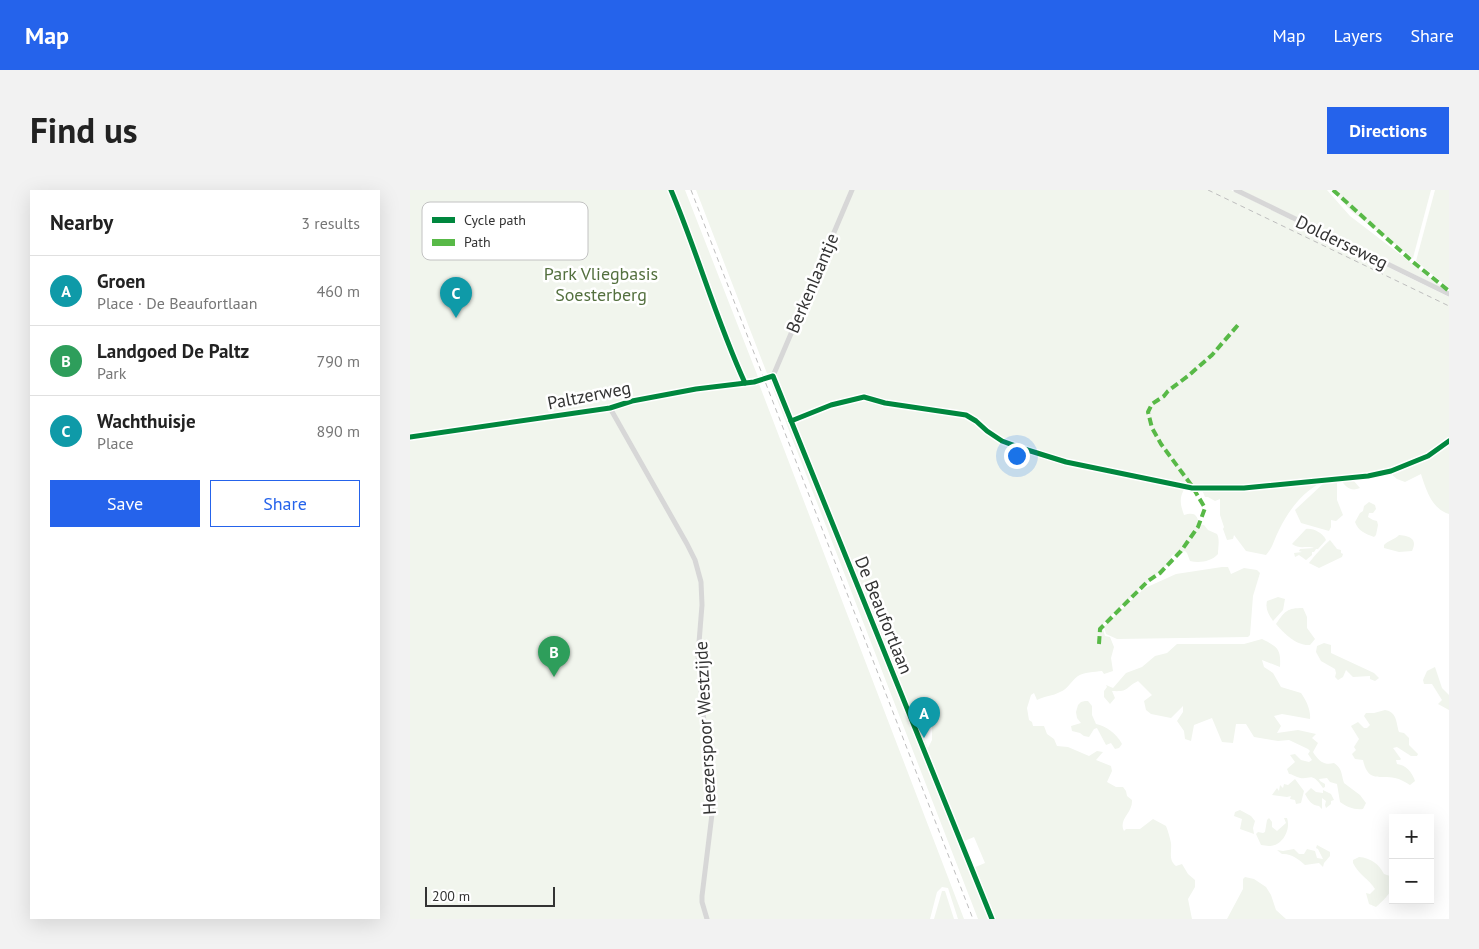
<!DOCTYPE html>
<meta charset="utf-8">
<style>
body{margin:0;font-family:"PT Sans",sans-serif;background:#f2f2f2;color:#222}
.controls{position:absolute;right:15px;bottom:15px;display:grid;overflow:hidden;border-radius:0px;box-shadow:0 5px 20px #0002}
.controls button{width:45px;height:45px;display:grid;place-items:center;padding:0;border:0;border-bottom:1px solid #e0e0e0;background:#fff;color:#222;font:25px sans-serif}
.scale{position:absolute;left:15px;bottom:12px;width:130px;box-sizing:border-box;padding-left:5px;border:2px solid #333;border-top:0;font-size:14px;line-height:18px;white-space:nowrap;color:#333;-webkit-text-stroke:4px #fff;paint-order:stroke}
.you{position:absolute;left:606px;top:265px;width:18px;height:18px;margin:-12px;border:4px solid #fff;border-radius:50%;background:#1a73e8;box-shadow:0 0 0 8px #1a73e833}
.badge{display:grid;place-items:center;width:32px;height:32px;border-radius:50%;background:#2563eb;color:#fff;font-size:16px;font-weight:700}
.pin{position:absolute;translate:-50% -41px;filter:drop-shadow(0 1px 2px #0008)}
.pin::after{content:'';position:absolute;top:26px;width:18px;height:15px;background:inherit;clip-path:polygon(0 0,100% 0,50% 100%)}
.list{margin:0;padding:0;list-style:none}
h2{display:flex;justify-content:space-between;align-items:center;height:65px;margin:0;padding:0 20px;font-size:21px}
h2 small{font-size:16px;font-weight:400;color:#767676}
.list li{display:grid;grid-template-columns:32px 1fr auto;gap:15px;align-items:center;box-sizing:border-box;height:70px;padding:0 20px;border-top:1px solid #e0e0e0}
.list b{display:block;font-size:19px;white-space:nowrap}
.list p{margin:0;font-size:16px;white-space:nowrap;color:#767676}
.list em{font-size:16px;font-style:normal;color:#767676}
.actions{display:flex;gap:10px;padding:15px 20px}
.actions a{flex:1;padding:11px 0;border:1px solid #2563eb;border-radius:0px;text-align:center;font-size:18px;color:#2563eb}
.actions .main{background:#2563eb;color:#fff}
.map{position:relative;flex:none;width:1039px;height:729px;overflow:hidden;border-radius:0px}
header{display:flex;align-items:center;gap:30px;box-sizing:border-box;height:70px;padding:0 25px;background:#2563eb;color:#fff}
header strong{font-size:24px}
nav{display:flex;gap:28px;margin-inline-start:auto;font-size:18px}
.intro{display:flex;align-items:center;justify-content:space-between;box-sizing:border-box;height:120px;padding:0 30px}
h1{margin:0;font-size:35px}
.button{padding:12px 22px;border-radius:0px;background:#2563eb;color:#fff;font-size:18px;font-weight:700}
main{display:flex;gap:30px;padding:0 30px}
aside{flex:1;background:#fff;border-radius:0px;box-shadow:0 5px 20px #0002}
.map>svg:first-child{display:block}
.green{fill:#f1f5ed;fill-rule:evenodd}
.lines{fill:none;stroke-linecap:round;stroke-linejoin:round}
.minor{stroke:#d7d7d7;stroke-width:5}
.rail{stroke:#bebebe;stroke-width:1;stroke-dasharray:5 4;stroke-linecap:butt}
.quiet{stroke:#58b947;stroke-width:4;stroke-dasharray:8 4;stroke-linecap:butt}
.cycleway-casing{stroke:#fff;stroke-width:8}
.cycleway{stroke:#00873e;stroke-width:5}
.labels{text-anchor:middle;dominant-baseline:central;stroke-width:5;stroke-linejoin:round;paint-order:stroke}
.street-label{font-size:18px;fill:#333;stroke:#fff}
.park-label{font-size:18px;fill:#54703f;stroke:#fff}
.key{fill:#fff;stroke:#c2c2c2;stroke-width:1}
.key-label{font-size:14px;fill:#333}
</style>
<header>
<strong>Map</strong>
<nav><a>Map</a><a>Layers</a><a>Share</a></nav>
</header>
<div class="intro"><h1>Find us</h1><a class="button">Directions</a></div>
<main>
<aside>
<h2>Nearby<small>3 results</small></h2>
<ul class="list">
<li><span class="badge" style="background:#0f9aa8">A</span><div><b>Groen</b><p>Place · De Beaufortlaan</p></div><em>460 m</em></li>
<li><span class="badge" style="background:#2e9e5b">B</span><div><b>Landgoed De Paltz</b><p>Park</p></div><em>790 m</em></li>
<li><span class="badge" style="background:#0f9aa8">C</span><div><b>Wachthuisje</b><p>Place</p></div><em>890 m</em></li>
</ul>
<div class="actions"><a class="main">Save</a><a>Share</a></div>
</aside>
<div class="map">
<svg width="1039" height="729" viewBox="0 0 1039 729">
<rect width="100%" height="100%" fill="#fff"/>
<g class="green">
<polygon points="0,0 275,0 348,187 308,193 305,198 317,198 349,194 554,729 548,729 538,698 532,697 527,702 520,729 0,729"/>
<path d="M286 0H821L1039 107V324C1022 319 1016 300 1011 284L995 292 987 289 980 283 961 287V284H956L957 288 943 290 950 298C941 302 934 297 930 287L910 288V293C891 304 879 320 869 340 864 349 863 358 856 365L836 361 824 345 823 349 817 350 813 339 814 337 810 325V309L805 311 798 307H795L793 302 795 298 782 299 775 298C769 307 770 314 774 325 784 322 787 324 789 334L794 335 798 340 807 344C810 349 808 358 808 364 801 372 789 373 780 371L777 363 775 361 762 365 759 372 756 376 696 430 692 436 695 446 700 447 704 457 701 468 703 481 694 484 692 481C684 482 674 482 668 486 661 491 658 499 650 502 643 506 634 506 627 510L624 503 621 505 617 518 619 530 622 532 623 536H634L637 544 644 549 647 556 658 557 679 566 687 561 693 562 686 570 701 576 702 581 697 592 706 597H713L716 601 717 606 722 610C723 623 708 629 714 641L716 639H730L743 629 756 636C758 641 760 648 761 653 762 661 758 670 766 676L772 674 778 684 785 690V697L778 709 782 729H568ZM524 523 522 535V550L518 558 507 531ZM564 647 575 673 563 678 552 652Z"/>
<polygon points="831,0 917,0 940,26 1038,101"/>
<polygon points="922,0 1021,0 1003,68 941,21"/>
<polygon points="1025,0 1039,0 1039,98 1006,71"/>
<polygon points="927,291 927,310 933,325 926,331 921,330 921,337 919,341 891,333 885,320 915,292"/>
<path d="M959 312 965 315 966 319 963 323H959L958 327 963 330 967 331 968 335 966 345 964 347C956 344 948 341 945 332L950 323 953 321 954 316Z"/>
<path d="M896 339C903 338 913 343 916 350L908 359H906L904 362H902V365L896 370 889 365 885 367 884 363 892 362 889 361 890 359 904 358C897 355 890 360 882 354Z"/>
<path d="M989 345C1000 346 1008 349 1002 361L989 362 974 358V355C979 350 984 350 989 345Z"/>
<path d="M920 350 927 359 931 360V363L933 364 932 367 909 378 899 373C905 365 912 357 920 350Z"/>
<polygon points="812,377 818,377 821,384 834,378 847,380 850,383 843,406 840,445 838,447 707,449 696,444 694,437 699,431 735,398 766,384"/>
<path d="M868 407 875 409 873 420 863 431C859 425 855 419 857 411Z"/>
<path d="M893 418 897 427V438L905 449 900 455C886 456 874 443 866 434 875 421 877 418 893 418Z"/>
<path d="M852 449C868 457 871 459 870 477L852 470 854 477 863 483 871 497 891 503C896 510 901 520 900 529L872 524 864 526 871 536 867 543 888 540 906 544 902 548 908 553 903 562C908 570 913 576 924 573 933 579 931 585 934 593L950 605 956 613 953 619C944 620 937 617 930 612L927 594 920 592 917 588 909 589 910 591 915 594V597L913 598C900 579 900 592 887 587 884 586 882 584 879 584L877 579 885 572 880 565 885 564 891 570 899 572 902 570 898 564 900 561 898 559 879 550 868 551 844 547 836 534H826L823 553 812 552 802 528 784 535 781 551 775 549 774 541 767 531 773 522V516L761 528 741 524 736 520 734 511 742 505 728 491C714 498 720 502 702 501L705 508 700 514 694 507V501L697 497 696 495 703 498 716 483 732 477 745 466 757 463 767 454H834Z"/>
<polygon points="914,453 921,455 921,463 964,483 969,488 965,491 960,489 960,486 943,487 936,480 933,487 928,490 925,487 926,483 925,479 911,471 906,462 907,456"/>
<polygon points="1025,477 1032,498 1039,505 1039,520 1028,514 1032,510 1022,494 1014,494 1013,490 1017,481"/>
<path d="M675 511H678L682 516V525L686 534C696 536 707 544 712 554L709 558 705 559 701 553 696 555 687 538 684 539 679 547 674 546 670 543 662 541 661 536 671 533 667 528 666 522 668 515 671 512Z"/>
<path d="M975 520C987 522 986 532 989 542L994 543 999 548V555L1008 564 1007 566H1001L987 557 983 558 991 569 990 570H986L987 574C996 575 1002 582 1005 591L1000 595C995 592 990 589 985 588 969 585 958 593 953 570L945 569 942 564 946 560 944 557 949 549 941 536 948 532 954 538H957L960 535 954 526 956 523H964Z"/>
<polygon points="885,589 894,601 891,613 886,614 885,610 880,609 881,606 877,607 862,605 867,598 869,601 870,595 873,598 874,594 878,595"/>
<path d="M901 598 906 602 913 603V600L921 604 924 610 921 611V614L916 618 915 615 916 611 912 608V619L909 616C901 615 899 611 895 604Z"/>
<polygon points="830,620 841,626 845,631 843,638 844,644 830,639 832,629 824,626 825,622"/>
<path d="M859 628 862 632V637L867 641 876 633 874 628H877C881 639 873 656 859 656 856 656 854 655 851 655L846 644 848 642 853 643 855 642 857 630Z"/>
<path d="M907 655 920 662V666L914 673 913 677 909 673 895 675C889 669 880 663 872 664L867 660 873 661 884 659 889 664H894L897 659 905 661 907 668 913 669 908 659 906 658Z"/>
<path d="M949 667C961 668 969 674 974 684L983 687C983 702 977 707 966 717L959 714 956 703 960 704 965 699C959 689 948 684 943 673V670Z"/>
<polygon points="835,687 844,689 856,697 861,705 866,720 876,729 817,729 833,699 833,689"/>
<polygon points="532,701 535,701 536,704 544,729 524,729"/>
</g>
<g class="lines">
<g class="minor">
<polyline points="826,0 1039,104"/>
<polyline points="363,186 582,729"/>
<polyline points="363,186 442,0"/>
<polyline points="200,218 277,354 285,370 291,392 292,415 288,465 302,624 292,706 292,712 297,729"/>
<polyline points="0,247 200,218 222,211 286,199 344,192 363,186"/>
</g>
<g class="rail">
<polyline points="281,0 563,729"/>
<polyline points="798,0 1039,116"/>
</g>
<g class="quiet">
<polyline points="923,0 1003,72 1039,101"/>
<polyline points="689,454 690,439 738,391 750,383 771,361 788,337 795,318 782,296 751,254 742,238 738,222 742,214 754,206 758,201 778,186 802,165 828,135"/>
</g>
<g class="cycleway-casing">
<g id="cycleway">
<path d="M261 0C288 64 306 130 335 193"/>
<polyline points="381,231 421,215 454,207 475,213 556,225 566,231 577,241 592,251 611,258 656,272 782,298 834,298 958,286 981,281 1018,266 1039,251"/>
<polyline points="0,247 200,218 222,211 286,199 344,192 363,186 582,729"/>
</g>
</g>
<use href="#cycleway" class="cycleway"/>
</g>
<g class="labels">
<g class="street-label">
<text transform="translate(932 52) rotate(26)">Dolderseweg</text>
<text transform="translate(402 93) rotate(-67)">Berkenlaantje</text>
<text transform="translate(179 205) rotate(-11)">Paltzerweg</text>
<text transform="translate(474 425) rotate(68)">De Beaufortlaan</text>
<text transform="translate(295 538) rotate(-93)">Heezerspoor Westzijde</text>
</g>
<g class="park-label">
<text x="191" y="83">Park Vliegbasis<tspan x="191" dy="21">Soesterberg</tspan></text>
</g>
</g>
<rect x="12" y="12" width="166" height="58" rx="8" class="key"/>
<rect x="22" y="27" width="23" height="6" fill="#00873e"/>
<rect x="22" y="49" width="23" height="7" fill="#58b947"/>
<g class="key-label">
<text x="54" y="35">Cycle path</text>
<text x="54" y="57">Path</text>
</g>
</svg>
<div class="controls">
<button>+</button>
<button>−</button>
</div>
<div class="scale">200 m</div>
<div class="you"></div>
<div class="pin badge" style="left:514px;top:548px;background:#0f9aa8">A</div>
<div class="pin badge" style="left:144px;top:487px;background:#2e9e5b">B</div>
<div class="pin badge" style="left:46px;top:128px;background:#0f9aa8">C</div>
</div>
</main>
